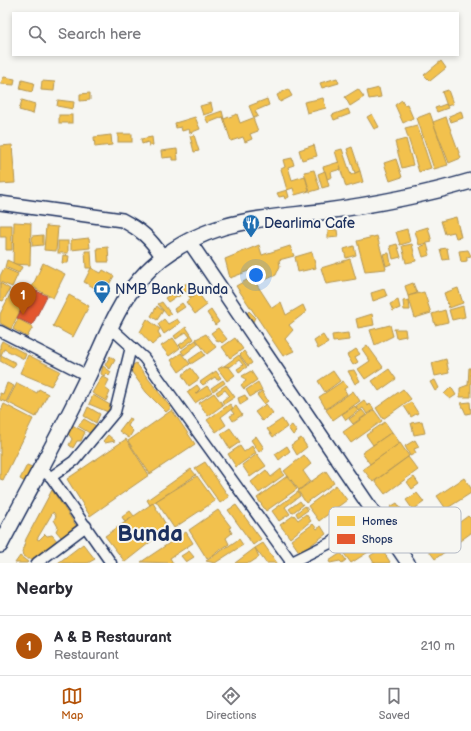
<!DOCTYPE html>
<style>
body{margin:0;font-family:"Balsamiq Sans",sans-serif;background:#f7f7f7;color:#2b2b33}
.you{position:absolute;left:256px;top:275px;width:14px;height:14px;margin:-10px;border:3px solid #fff;border-radius:50%;background:#1a73e8;box-shadow:0 0 0 6px #1a73e833}
.badge{display:grid;place-items:center;width:26px;height:26px;border-radius:50%;background:#b45309;color:#fff;font-size:13px;font-weight:700}
.pin{position:absolute;translate:-50% -33px;filter:drop-shadow(0 1px 2px #0008)}
.pin::after{content:'';position:absolute;top:21px;width:14px;height:12px;background:inherit;clip-path:polygon(0 0,100% 0,50% 100%)}
.list{margin:0;padding:0;list-style:none}
h2{display:flex;justify-content:space-between;align-items:center;height:52px;margin:0;padding:0 16px;font-size:17px}
h2 small{font-size:13px;font-weight:400;color:#7c7c81}
.list li{display:grid;grid-template-columns:26px 1fr auto;gap:12px;align-items:center;box-sizing:border-box;height:60px;padding:0 16px;border-top:1px solid #e1e1e2}
.list b{display:block;font-size:15px;white-space:nowrap}
.list p{margin:0;font-size:13px;white-space:nowrap;color:#7c7c81}
.list em{font-size:13px;font-style:normal;color:#7c7c81}
.icon{flex:none;width:22px;height:22px;fill:none;stroke:currentColor;stroke-width:2;stroke-linecap:round;stroke-linejoin:round}
.map{position:relative;flex:none;width:471px;height:563px;overflow:hidden}
.search{position:absolute;background:#fff;box-shadow:0 2px 6px #0003;left:12px;right:12px;top:12px;height:44px;display:flex;align-items:center;gap:10px;box-sizing:border-box;padding:0 14px;border-radius:0px;color:#7c7c81;font-size:15px}
.sheet{height:112px;background:#fff}
nav{display:flex;justify-content:space-around;align-items:center;box-sizing:border-box;height:56px;border-top:1px solid #e1e1e2;background:#fff;font-size:11px;color:#7c7c81}
nav a{display:grid;justify-items:center;gap:2px}
nav .on{color:#b45309}
.map>svg:first-child{display:block}
.homes{fill:#f2c14e;stroke:#b29553}
.shops{fill:#e4572e;stroke:#a84b3c}
.lines{fill:none;stroke-linecap:round;stroke-linejoin:round}
.minor-casing{stroke:#1b2f5e;stroke-width:13}
.major-casing{stroke:#1b2f5e;stroke-width:16}
.highway-casing{stroke:#1b2f5e;stroke-width:18}
.minor{stroke:#f6f6f2;stroke-width:10}
.major{stroke:#f6f6f2;stroke-width:13}
.highway{stroke:#f6f6f2;stroke-width:15}
.labels{text-anchor:middle;dominant-baseline:central;stroke-width:4;stroke-linejoin:round;paint-order:stroke}
.poi-label{font-size:14px;fill:#1b2f5e;stroke:#f6f6f2;text-anchor:start}
.town-label{font-size:22px;font-weight:bold;fill:#1b2f5e;stroke:#f6f6f2}
.key{fill:#f6f6f2;stroke:#b4bac6;stroke-width:1}
.key-label{font-size:11px;fill:#1b2f5e}
</style>
<div class="map">
<svg width="471" height="563" viewBox="0 0 471 563">
<rect width="100%" height="100%" fill="#f6f6f2"/>
<filter id="ink" filterUnits="userSpaceOnUse"><feTurbulence type="fractalNoise" baseFrequency=".025" numOctaves="2"/><feDisplacementMap in="SourceGraphic" scale="8" xChannelSelector="R" yChannelSelector="G"/><feConvolveMatrix kernelMatrix="1 2 1 2 8 2 1 2 1" color-interpolation-filters="sRGB"/></filter>
<g filter="url(#ink)">
<g class="homes">
<polygon points="441,61 446,68 430,81 424,75"/>
<polygon points="4,77 15,79 14,85 0,84"/>
<polygon points="337,78 339,83 322,88 320,83"/>
<polygon points="22,80 34,83 32,92 20,89"/>
<polygon points="42,81 55,82 54,91 41,90"/>
<polygon points="379,88 381,97 369,99 367,91"/>
<polygon points="288,89 292,96 280,102 277,95"/>
<polygon points="358,89 364,97 350,106 345,97"/>
<polygon points="448,90 453,104 447,106 442,92"/>
<polygon points="90,93 90,100 80,101 80,94"/>
<polygon points="323,98 326,108 307,113 304,102"/>
<polygon points="267,99 269,105 255,111 258,116 254,118 249,106"/>
<polygon points="22,100 35,104 33,114 19,110"/>
<polygon points="58,100 74,102 73,109 57,106"/>
<polygon points="402,100 404,105 407,104 413,118 403,123 395,105"/>
<polygon points="211,103 213,112 203,115 200,106"/>
<polygon points="446,104 448,108 437,112 435,108"/>
<polygon points="348,109 350,114 334,120 332,115"/>
<polygon points="222,111 224,119 237,114 240,123 253,118 258,131 250,134 252,139 245,142 243,137 231,141 223,117 208,123 205,117"/>
<polygon points="461,111 463,118 451,122 449,116"/>
<polygon points="430,113 448,165 434,169 417,118"/>
<polygon points="372,114 379,127 374,129 367,117"/>
<rect x="59" y="115" width="13" height="8"/>
<polygon points="195,117 200,129 190,133 189,129 182,131 181,127 176,128 175,123"/>
<polygon points="446,117 461,158 449,163 433,122"/>
<polygon points="417,125 431,168 419,172 405,128"/>
<rect x="118" y="134" width="14" height="8"/>
<polygon points="111,135 112,145 95,147 94,137"/>
<polygon points="194,135 199,151 194,152 190,136"/>
<polygon points="152,137 153,145 149,146 148,142 142,144 141,139"/>
<polygon points="406,139 413,165 402,168 395,142"/>
<polygon points="12,145 15,183 0,184 0,146"/>
<polygon points="314,145 317,156 302,160 299,150"/>
<polygon points="352,147 360,171 355,173 347,149"/>
<polygon points="177,149 178,160 172,160 172,157 162,158 161,151"/>
<polygon points="342,149 351,175 360,171 363,182 346,187 335,151"/>
<polygon points="292,158 294,165 288,167 292,180 305,176 309,191 295,195 293,188 287,190 281,169 285,167 283,160"/>
<polygon points="396,159 402,177 390,181 384,163"/>
<polygon points="339,162 341,169 331,172 332,177 327,179 323,167"/>
<polygon points="314,170 320,189 310,192 304,172"/>
<polygon points="325,171 329,186 322,188 318,174"/>
<polygon points="287,190 289,197 285,199 284,196 279,197 277,193"/>
<polygon points="456,217 461,237 456,238 454,232 445,234 441,221"/>
<polygon points="14,222 31,223 30,265 13,264"/>
<polygon points="0,225 12,225 12,250 6,250 6,237 0,237"/>
<polygon points="46,226 58,227 56,251 44,250"/>
<polygon points="428,227 432,242 419,245 415,231"/>
<polygon points="328,229 337,230 338,237 328,238"/>
<polygon points="407,229 410,242 400,245 396,232"/>
<polygon points="43,235 43,245 32,246 32,236"/>
<polygon points="377,236 386,269 365,271 357,241"/>
<polygon points="89,238 90,248 71,250 71,240"/>
<rect x="58" y="241" width="10" height="12"/>
<polygon points="397,244 401,257 393,259 390,246"/>
<polygon points="412,244 416,261 406,263 402,246"/>
<polygon points="427,244 430,255 423,257 420,247"/>
<polygon points="259,245 262,255 290,246 294,256 279,260 280,266 276,275 265,280 254,269 230,278 225,259"/>
<polygon points="354,246 356,255 346,258 344,249"/>
<polygon points="108,247 109,262 98,262 97,248"/>
<polygon points="447,248 449,259 443,260 440,249"/>
<polygon points="468,250 471,256 467,257 467,261 461,262 459,251"/>
<polygon points="85,251 91,251 92,268 86,268"/>
<polygon points="312,252 316,268 298,272 295,257"/>
<polygon points="389,253 391,264 386,266 383,254"/>
<polygon points="63,255 69,256 68,263 62,263"/>
<polygon points="350,259 356,279 326,284 321,268"/>
<polygon points="7,260 22,267 19,273 5,267"/>
<polygon points="43,263 65,274 53,298 32,287"/>
<polygon points="4,268 18,274 12,287 0,282 0,276"/>
<polygon points="91,268 101,273 103,270 114,276 104,293 84,282"/>
<polygon points="252,277 272,308 281,302 286,315 303,305 306,312 289,325 293,330 285,339 294,351 283,356 236,286"/>
<polygon points="0,283 10,289 3,301 0,300"/>
<polygon points="187,283 195,294 190,298 186,291 178,297 174,291"/>
<polygon points="413,283 417,293 408,296 405,286"/>
<polygon points="458,288 463,303 449,308 444,293"/>
<polygon points="13,289 27,297 11,329 0,323 0,314"/>
<polygon points="384,289 387,296 373,301 371,293"/>
<polygon points="174,292 177,296 168,302 165,298"/>
<polygon points="424,292 431,313 415,318 408,296"/>
<polygon points="198,293 207,305 195,314 186,302"/>
<polygon points="69,295 89,306 73,337 53,326"/>
<polygon points="398,300 400,308 393,311 390,304"/>
<polygon points="409,300 410,310 404,310 403,301"/>
<polygon points="162,302 171,314 168,316 158,304"/>
<polygon points="182,303 185,307 176,313 174,309"/>
<polygon points="157,306 163,311 157,320 151,316"/>
<polygon points="463,306 465,317 452,320 449,310"/>
<polygon points="211,310 219,322 215,325 207,313"/>
<polygon points="445,310 448,322 435,325 432,314"/>
<polygon points="249,311 255,317 253,322 246,315"/>
<polygon points="372,314 374,325 358,328 356,319"/>
<polygon points="18,319 33,327 27,337 13,329"/>
<polygon points="147,319 160,329 158,332 161,337 152,345 140,332"/>
<polygon points="164,319 168,324 177,319 180,323 164,334 158,324"/>
<polygon points="390,325 393,336 375,345 370,330"/>
<polygon points="186,327 194,339 182,348 179,345 190,337 186,332 176,339 174,336"/>
<polygon points="218,328 227,339 222,343 220,341 218,342 211,333"/>
<polygon points="394,329 405,329 406,336 396,338"/>
<polygon points="348,333 349,340 333,342 332,335"/>
<polygon points="206,334 216,347 207,354 196,339"/>
<polygon points="323,335 328,343 318,349 314,341"/>
<polygon points="173,338 180,348 169,356 161,346"/>
<polygon points="235,338 243,349 230,358 222,347"/>
<polygon points="196,340 198,344 184,355 181,351"/>
<polygon points="2,341 26,354 24,359 4,349 0,357 0,345"/>
<polygon points="367,345 383,367 365,379 358,369 370,361 362,349"/>
<polygon points="356,349 360,354 355,357 358,362 353,365 347,355"/>
<polygon points="202,351 205,355 191,364 189,360"/>
<polygon points="244,351 252,363 248,366 240,355"/>
<polygon points="181,353 190,364 179,372 171,360"/>
<polygon points="1,355 16,363 13,368 0,361"/>
<polygon points="28,355 60,371 51,386 20,373"/>
<polygon points="239,355 247,367 239,372 237,369 243,365 239,360 230,367 224,366"/>
<polygon points="110,356 115,360 110,369 105,365"/>
<polygon points="446,359 449,373 435,376 432,363"/>
<polygon points="136,363 171,408 166,412 146,392 129,368"/>
<polygon points="103,366 111,372 109,376 106,373 104,376 101,374"/>
<polygon points="223,366 229,367 235,375 227,381 218,369"/>
<polygon points="191,368 199,379 189,386 182,375"/>
<polygon points="469,368 471,368 471,397 460,397 460,388 468,385"/>
<polygon points="389,369 396,379 379,391 372,381"/>
<polygon points="354,370 360,381 355,384 348,371"/>
<polygon points="216,371 221,378 217,380 215,377 203,385 200,382"/>
<polygon points="251,371 257,380 244,389 241,385 246,381 242,376"/>
<polygon points="333,371 340,381 325,392 318,381"/>
<polygon points="102,376 109,380 105,388 110,392 106,401 92,393"/>
<polygon points="223,380 225,383 213,391 211,388"/>
<polygon points="435,380 439,388 435,391 430,382"/>
<polygon points="343,381 347,387 344,389 347,394 326,409 319,397"/>
<polygon points="258,382 262,390 250,397 246,390"/>
<polygon points="7,383 14,386 6,402 0,400 0,393 3,394"/>
<polygon points="17,383 37,393 39,389 48,394 36,417 7,402"/>
<polygon points="197,385 200,389 195,394 207,386 212,392 195,403 187,392"/>
<polygon points="226,385 235,397 224,404 222,401 229,395 225,390 218,395 216,392"/>
<polygon points="451,387 456,395 450,399 444,394"/>
<polygon points="403,389 411,399 383,419 376,408"/>
<polygon points="262,391 268,401 264,404 257,395"/>
<polygon points="353,391 360,401 333,420 326,410"/>
<polygon points="214,393 223,405 208,416 199,403"/>
<polygon points="93,395 110,405 108,412 89,404"/>
<polygon points="245,395 248,400 240,405 238,398"/>
<polygon points="364,400 368,406 370,404 374,409 367,414 363,408 359,411 356,406"/>
<polygon points="411,402 418,413 411,417 404,406"/>
<polygon points="470,402 471,413 466,414 461,403"/>
<polygon points="4,404 33,419 3,480 0,479 0,413"/>
<polygon points="230,404 233,408 221,417 226,425 216,432 207,420"/>
<polygon points="266,404 273,413 262,421 255,412"/>
<polygon points="236,406 242,415 233,421 230,416 234,414 231,410"/>
<polygon points="355,406 358,411 346,420 342,414"/>
<polygon points="88,407 100,414 96,423 84,416"/>
<polygon points="172,410 195,444 150,474 128,441"/>
<polygon points="362,410 366,415 353,424 349,419"/>
<polygon points="374,410 382,421 351,443 343,432"/>
<polygon points="129,418 132,419 128,426 133,431 129,438 119,431"/>
<polygon points="84,419 98,427 93,435 78,426"/>
<polygon points="282,419 287,427 273,437 267,429"/>
<polygon points="422,421 425,433 414,435 411,423"/>
<polygon points="385,422 392,432 373,445 366,435"/>
<polygon points="72,425 85,432 81,441 77,441 73,448 69,445 72,439 67,432"/>
<polygon points="292,425 297,432 293,435 288,428"/>
<polygon points="230,428 240,442 230,449 221,434"/>
<polygon points="392,432 400,443 370,464 362,453"/>
<polygon points="108,435 115,441 105,443 103,441"/>
<polygon points="256,436 264,448 259,452 251,440"/>
<polygon points="301,438 307,447 297,455 291,445"/>
<polygon points="126,439 149,475 90,516 67,479"/>
<polygon points="415,440 419,447 414,449 416,453 410,456 405,446"/>
<polygon points="400,443 409,456 373,482 363,469"/>
<polygon points="240,446 244,452 252,446 256,453 236,467 228,454"/>
<polygon points="287,446 290,451 279,460 275,454"/>
<polygon points="257,454 266,466 250,477 242,465"/>
<polygon points="304,455 311,464 303,471 310,481 299,490 284,471"/>
<polygon points="408,457 418,470 385,494 375,481"/>
<polygon points="205,462 229,497 220,503 195,468"/>
<polygon points="27,465 32,467 25,482 20,479"/>
<polygon points="191,469 196,475 150,505 147,500"/>
<polygon points="281,469 284,475 259,493 251,482 266,470 271,477"/>
<polygon points="326,471 334,483 306,503 298,491"/>
<polygon points="197,476 215,501 174,528 156,501"/>
<polygon points="287,476 297,489 266,511 257,498"/>
<polygon points="414,477 419,484 412,489 407,482"/>
<polygon points="464,478 471,488 471,493 446,509 437,496"/>
<polygon points="336,485 347,500 319,521 308,506"/>
<polygon points="52,490 77,527 62,538 56,531 58,527 54,520 56,516 53,512 37,539 39,540 45,534 47,536 52,535 58,542 32,559 28,559 23,556 22,552 26,539"/>
<polygon points="298,492 300,496 285,507 290,514 279,521 272,511"/>
<polygon points="417,493 424,502 413,510 406,500"/>
<polygon points="300,501 303,505 292,513 289,509"/>
<polygon points="153,503 168,528 125,562 105,536"/>
<polygon points="397,503 405,515 398,519 390,507"/>
<polygon points="236,505 261,539 253,545 228,510"/>
<polygon points="305,506 308,510 298,517 296,513"/>
<polygon points="218,510 231,527 229,528 232,533 226,538 229,544 207,559 189,530"/>
<polygon points="130,511 134,516 125,522 122,517"/>
<polygon points="306,514 311,521 290,538 280,525 294,515 298,520"/>
<polygon points="468,516 471,519 471,533 435,559 426,547"/>
<polygon points="313,524 317,529 321,526 326,534 300,553 291,540"/>
<polygon points="186,532 193,543 170,558 173,563 141,562"/>
<polygon points="364,536 373,549 351,563 342,551"/>
<polygon points="239,539 243,545 215,563 206,561"/>
<polygon points="263,543 277,563 266,563 255,548"/>
<polygon points="83,544 95,559 88,563 58,563"/>
<polygon points="255,548 259,557 250,563 235,563"/>
<polygon points="381,548 390,562 389,563 374,563 370,556"/>
<polygon points="189,551 194,557 186,562 181,556"/>
<polygon points="341,553 346,560 342,563 340,561 330,563 329,561"/>
<polygon points="20,556 28,562 27,563 15,563"/>
</g>
<polygon class="shops" points="32,289 47,296 32,325 17,318"/>
<g class="lines">
<g class="minor-casing">
<g id="minor">
<polyline points="110,327 144,358 292,563"/>
<polyline points="0,331 88,376"/>
<polyline points="47,474 51,477 111,563"/>
<polyline points="51,477 74,461 115,412 131,347"/>
<polyline points="37,563 86,526"/>
<polyline points="290,563 330,543 372,510"/>
</g>
</g>
<g class="major-casing">
<g id="major">
<path d="M0 203 122 220C141 230 150 238 162 256"/>
<polyline points="189,241 408,563"/>
</g>
</g>
<g class="highway-casing">
<path id="highway" d="M0 545C29 489 61 433 88 376 104 343 116 306 141 278 162 254 191 237 223 227 254 218 288 216 320 212 371 205 421 196 471 181"/>
</g>
<use href="#minor" class="minor"/>
<use href="#major" class="major"/>
<use href="#highway" class="highway"/>
</g>
</g>
<defs>
<g id="restaurant-pin" transform="scale(0.9)"><path d="M0 17L-7.5 6A9.5 9.5 0 1 1 7.5 6Z" fill="#1f6fb2" stroke="#f6f6f2"/><path d="M-5-6h1v4h1v-4h1v4h1v-4h1v5L-1.5 .5V6h-2V.5L-5-1ZM5-6V6H3V1.5H1.5Q1.5-4 5-6Z" fill="#fff"/></g>
<g id="bank-pin" transform="scale(0.9)"><path d="M0 17L-7.5 6A9.5 9.5 0 1 1 7.5 6Z" fill="#1f6fb2" stroke="#f6f6f2"/><path d="M-6-4H6V4H-6ZM0-2.3a2.3 2.3 0 1 0 0 4.6a2.3 2.3 0 1 0 0-4.6Z" fill="#fff"/></g>
</defs>
<g fill-rule="evenodd">
<use href="#restaurant-pin" x="251" y="223"/>
<use href="#bank-pin" x="102" y="289"/>
</g>
<g class="labels">
<g class="poi-label">
<text x="264" y="223">Dearlima Cafe</text>
<text x="115" y="289">NMB Bank Bunda</text>
</g>
<g class="town-label">
<text x="150" y="534">Bunda</text>
</g>
</g>
<rect x="329" y="507" width="132" height="46" rx="6" class="key"/>
<rect x="337" y="516" width="18" height="10" fill="#f2c14e"/>
<rect x="337" y="534" width="18" height="10" fill="#e4572e"/>
<g class="key-label">
<text x="362" y="525">Homes</text>
<text x="362" y="543">Shops</text>
</g>
</svg>
<div class="you"></div>
<div class="pin badge" style="left:23px;top:315px">1</div>
<div class="search"><svg class="icon" aria-label="search" viewBox="0 0 24 24"><circle cx="10" cy="10" r="6"/><path d="M15 15l6 6"/></svg>Search here</div>
</div>
<section class="sheet">
<h2>Nearby<small></small></h2>
<ul class="list">
<li><span class="badge">1</span><div><b>A &amp; B Restaurant</b><p>Restaurant</p></div><em>210 m</em></li>
</ul>
</section>
<nav>
<a class="on"><svg class="icon" aria-label="map" viewBox="0 0 24 24"><path d="M3 6l6-2 6 2 6-2v14l-6 2-6-2-6 2zM9 4v14M15 6v14"/></svg>Map</a>
<a><svg class="icon" aria-label="directions" viewBox="0 0 24 24"><path d="M12 3l9 9-9 9-9-9zM9 14v-3h6M13 9l2 2-2 2"/></svg>Directions</a>
<a><svg class="icon" aria-label="saved" viewBox="0 0 24 24"><path d="M7 4h10v16l-5-4-5 4z"/></svg>Saved</a>
</nav>
